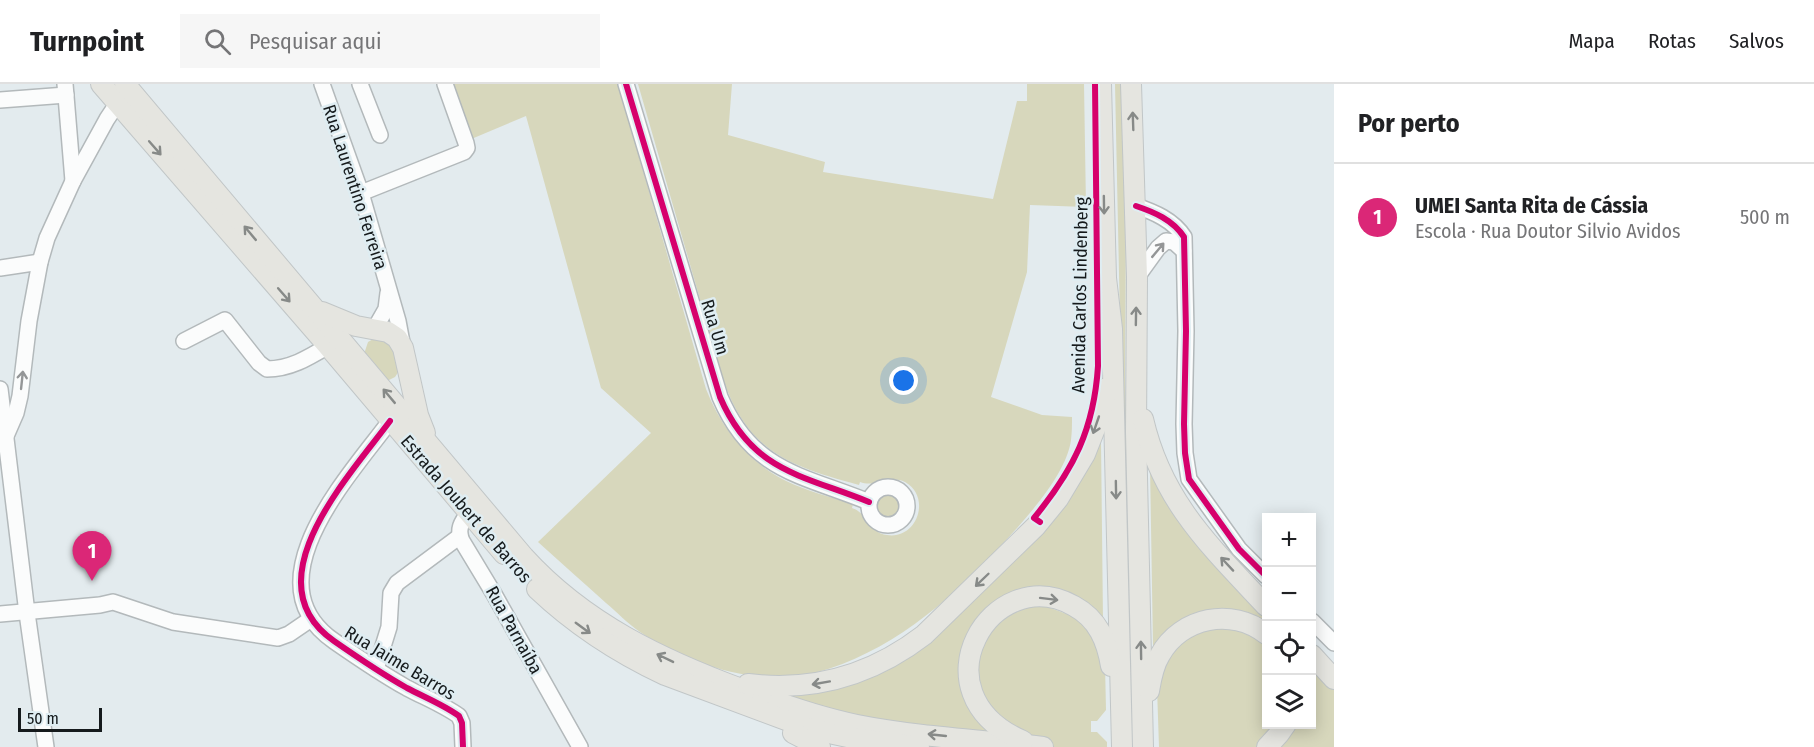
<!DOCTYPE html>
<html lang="pt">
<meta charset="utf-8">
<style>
body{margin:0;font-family:"Fira Sans Condensed",sans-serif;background:#f6f6f6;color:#202124}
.controls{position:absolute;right:18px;bottom:18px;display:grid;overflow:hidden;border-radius:0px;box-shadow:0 3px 15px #0003}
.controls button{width:54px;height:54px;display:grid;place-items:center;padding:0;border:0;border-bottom:2px solid #e0e0e0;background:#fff;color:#202124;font:30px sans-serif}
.scale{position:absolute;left:18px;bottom:15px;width:84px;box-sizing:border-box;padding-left:6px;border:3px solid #151a1c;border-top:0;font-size:16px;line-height:21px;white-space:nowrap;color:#151a1c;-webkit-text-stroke:4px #dfedf2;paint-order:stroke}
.you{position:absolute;left:904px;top:297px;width:21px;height:21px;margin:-15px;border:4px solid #fff;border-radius:50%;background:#1a73e8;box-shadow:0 0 0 9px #1a73e833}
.badge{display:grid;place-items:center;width:39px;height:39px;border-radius:50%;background:#db2777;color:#fff;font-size:20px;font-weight:700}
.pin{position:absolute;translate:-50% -50px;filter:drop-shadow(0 2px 3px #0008)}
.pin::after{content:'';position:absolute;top:32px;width:21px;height:18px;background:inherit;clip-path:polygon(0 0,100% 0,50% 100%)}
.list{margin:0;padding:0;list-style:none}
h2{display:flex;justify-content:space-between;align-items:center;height:78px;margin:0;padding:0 24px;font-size:26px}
h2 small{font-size:20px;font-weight:400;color:#757577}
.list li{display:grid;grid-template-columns:39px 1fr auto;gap:18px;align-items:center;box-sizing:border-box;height:108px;padding:0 24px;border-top:2px solid #e0e0e0}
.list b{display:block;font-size:22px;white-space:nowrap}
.list p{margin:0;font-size:20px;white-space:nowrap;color:#757577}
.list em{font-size:20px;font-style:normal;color:#757577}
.icon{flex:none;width:33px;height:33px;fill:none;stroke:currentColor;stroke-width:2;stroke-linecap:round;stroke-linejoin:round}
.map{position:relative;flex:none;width:1334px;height:663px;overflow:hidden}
header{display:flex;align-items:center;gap:36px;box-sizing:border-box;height:84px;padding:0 30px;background:#fff;border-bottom:2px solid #e0e0e0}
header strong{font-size:28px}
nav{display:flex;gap:33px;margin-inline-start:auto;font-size:21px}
.search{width:420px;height:54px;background:#f6f6f6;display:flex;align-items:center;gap:15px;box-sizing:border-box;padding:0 21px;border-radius:0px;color:#757577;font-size:22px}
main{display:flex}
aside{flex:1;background:#fff}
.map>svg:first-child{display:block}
.green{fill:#d7d7bc}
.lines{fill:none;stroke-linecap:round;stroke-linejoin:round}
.minor-casing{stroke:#b3b9bb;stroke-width:18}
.major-casing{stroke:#c1c6c7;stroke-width:22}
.minor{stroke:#fbfcfc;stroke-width:15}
.major{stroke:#e5e5e0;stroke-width:20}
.cycleway-casing{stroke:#dfedf2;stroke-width:10}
.cycleway{stroke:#d6006c;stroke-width:6}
.oneway{stroke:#878a88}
.oneway2{stroke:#949697}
.labels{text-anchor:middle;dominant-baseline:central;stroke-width:5;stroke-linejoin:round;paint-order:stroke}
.street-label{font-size:18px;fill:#151a1c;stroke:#dfedf2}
</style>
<header>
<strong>Turnpoint</strong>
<div class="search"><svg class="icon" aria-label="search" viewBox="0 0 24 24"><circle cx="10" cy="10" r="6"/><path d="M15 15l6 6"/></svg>Pesquisar aqui</div>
<nav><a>Mapa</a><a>Rotas</a><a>Salvos</a></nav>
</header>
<main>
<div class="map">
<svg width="1334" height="663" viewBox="0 0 1334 663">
<rect width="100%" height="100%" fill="#e3ebee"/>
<g class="green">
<path d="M447 0H618L706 305C723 348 752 383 795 401 814 409 834 414 853 420L852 424C868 429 869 449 887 451 917 456 932 413 905 398 889 390 876 404 860 398L859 401C789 382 748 368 723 295L638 0H732L728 51 825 78 823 88 993 115 1017 17H1027V0H1084L1086 123 1030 121 1027 188 991 313 1042 331 1072 333C1072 340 1072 348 1071 356 1066 395 1013 449 986 477 939 527 873 578 804 591 750 601 684 578 640 548 628 540 617 528 606 519 583 498 560 478 538 458L651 349 601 304 526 32 469 56Z"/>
<polygon points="1115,0 1127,0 1125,294 1133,663 1129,663"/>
<polygon points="375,254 392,258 399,287 395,293 387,297 364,270 368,258"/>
<polygon points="1101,356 1103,536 1059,509 1000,533 1037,519 1083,536 1105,580 1106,626 1097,637 1091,637 1091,648 1097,648 1107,658 1107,663 880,663 859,633 786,613 785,610 910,570"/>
<polygon points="1150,381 1207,469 1266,533 1266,640 1312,640 1312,580 1334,604 1334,663 1159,663 1157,604 1160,586 1180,556 1245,532 1153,564"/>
<circle cx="888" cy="422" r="11"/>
</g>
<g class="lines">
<g class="minor-casing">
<g id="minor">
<polyline points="65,0 73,97"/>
<polyline points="322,0 361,109 398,237 403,264"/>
<polyline points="360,0 380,51"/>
<path d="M626 0 720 313C752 388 803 391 869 418"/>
<polyline points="0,16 66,11"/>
<polyline points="361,109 464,68 467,64 466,59 445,0"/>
<path d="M1136 122C1154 128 1173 136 1184 153L1186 247 1184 340 1185 369 1189 395 1239 465 1266 492"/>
<polyline points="0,184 40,178"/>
<polyline points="1137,193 1158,164 1166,157 1174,158 1184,167"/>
<polyline points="374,246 386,225 388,209"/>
<path d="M184 257 225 236 259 279 267 285C290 285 308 274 328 262"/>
<polyline points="0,305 27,529 46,663"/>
<path d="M390 337C350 391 249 498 334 557 357 573 382 590 407 604 424 613 444 621 459 632L462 639 463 663"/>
<polyline points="6,352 16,329 20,312 29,237 40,178 47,154 73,97 107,35 117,20"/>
<circle cx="888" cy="422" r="19"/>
<path d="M469 429C461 438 457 446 462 457L494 510 580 663"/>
<polyline points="0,530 100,521 113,518 173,538 278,554 289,550 311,535"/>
<polyline points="1312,537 1334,559"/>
<polyline points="376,585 389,543 391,509 397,499 460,452"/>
</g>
</g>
<g class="major-casing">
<g id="major">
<polyline points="101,0 328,262 504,470"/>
<path d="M125 0 524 473C584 539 662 576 744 606 781 620 818 633 857 641 918 653 982 656 1043 663"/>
<polyline points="1101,0 1106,194 1112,245 1122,663"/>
<polyline points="1131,0 1137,193 1136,348 1143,663"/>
<polyline points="322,228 356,242 388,248 397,254 403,264 418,331 425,349"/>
<path d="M1143 335C1162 418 1211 463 1266 522"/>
<path d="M537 505C575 541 618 569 665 591L810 645 857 655 919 663"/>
<polyline points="1312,571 1334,595"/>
<path d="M748 600C813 608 872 591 924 551L1036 442 1058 415 1085 370 1098 337 1107 304"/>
<path d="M1149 607C1151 595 1153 582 1160 571 1181 533 1232 523 1266 550"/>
<polyline points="793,649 820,663"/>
<path d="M1023 657C912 609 992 476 1074 522 1098 535 1107 557 1111 582"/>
<polyline points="1267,663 1279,650 1286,640"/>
</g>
</g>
<use href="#minor" class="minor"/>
<use href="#major" class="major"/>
<g class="cycleway-casing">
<g id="cycleway">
<path d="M626 0 720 313C752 388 803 391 869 418"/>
<path d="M1136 122C1154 128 1173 136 1184 153L1186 247 1184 340 1185 369 1189 395 1239 465 1266 492"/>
<path d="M390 337C350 391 249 498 334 557 357 573 382 590 407 604 424 613 444 621 459 632L462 639 463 663"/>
<path d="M1040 438 1034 434C1074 385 1094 345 1098 282L1095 0"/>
</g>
</g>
<use href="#cycleway" class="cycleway"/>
</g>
<defs><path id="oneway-shaft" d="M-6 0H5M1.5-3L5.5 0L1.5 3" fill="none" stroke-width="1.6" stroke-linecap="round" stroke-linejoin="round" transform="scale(1.5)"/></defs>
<g class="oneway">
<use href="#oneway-shaft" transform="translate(1133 37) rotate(-92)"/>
<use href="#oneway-shaft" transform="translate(155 64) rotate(49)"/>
<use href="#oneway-shaft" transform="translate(1104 121) rotate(89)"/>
<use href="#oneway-shaft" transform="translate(250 149) rotate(-130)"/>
<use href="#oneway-shaft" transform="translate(284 211) rotate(49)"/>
<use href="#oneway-shaft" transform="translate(1136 232) rotate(-89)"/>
<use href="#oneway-shaft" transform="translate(389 312) rotate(-130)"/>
<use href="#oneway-shaft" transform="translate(1096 341) rotate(109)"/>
<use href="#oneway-shaft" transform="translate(1116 406) rotate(89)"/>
<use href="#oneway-shaft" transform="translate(1227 480) rotate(-133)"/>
<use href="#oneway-shaft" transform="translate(982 496) rotate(136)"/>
<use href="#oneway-shaft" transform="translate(1049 515) rotate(7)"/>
<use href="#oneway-shaft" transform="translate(583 544) rotate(36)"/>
<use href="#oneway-shaft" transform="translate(1141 566) rotate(-91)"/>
<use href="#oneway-shaft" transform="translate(665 574) rotate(-154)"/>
<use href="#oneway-shaft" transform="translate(821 599) rotate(170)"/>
<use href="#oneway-shaft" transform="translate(937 651) rotate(-174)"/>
</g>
<g class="oneway2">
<use href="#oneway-shaft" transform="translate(1158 166) rotate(-50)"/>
<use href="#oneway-shaft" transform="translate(22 296) rotate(-84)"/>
</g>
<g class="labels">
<g class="street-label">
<text transform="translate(355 103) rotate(72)">Rua Laurentino Ferreira</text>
<text transform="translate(1080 211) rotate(-89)">Avenida Carlos Lindenberg</text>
<text transform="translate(715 243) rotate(73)">Rua Um</text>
<text transform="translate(466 425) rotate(49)">Estrada Joubert de Barros</text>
<text transform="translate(514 546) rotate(61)">Rua Parnaíba</text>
<text transform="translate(400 579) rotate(31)">Rua Jaime Barros</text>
</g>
</g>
</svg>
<div class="controls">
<button>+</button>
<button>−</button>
<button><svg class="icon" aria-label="locate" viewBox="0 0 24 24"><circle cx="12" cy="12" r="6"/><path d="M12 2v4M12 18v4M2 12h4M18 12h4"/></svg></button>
<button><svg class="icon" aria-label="layers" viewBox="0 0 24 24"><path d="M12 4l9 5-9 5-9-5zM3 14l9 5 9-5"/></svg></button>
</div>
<div class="scale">50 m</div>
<div class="you"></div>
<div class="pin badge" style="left:92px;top:497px">1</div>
</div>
<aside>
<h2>Por perto<small></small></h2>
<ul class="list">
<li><span class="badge">1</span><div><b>UMEI Santa Rita de Cássia</b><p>Escola · Rua Doutor Silvio Avidos</p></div><em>500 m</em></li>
</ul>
</aside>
</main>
